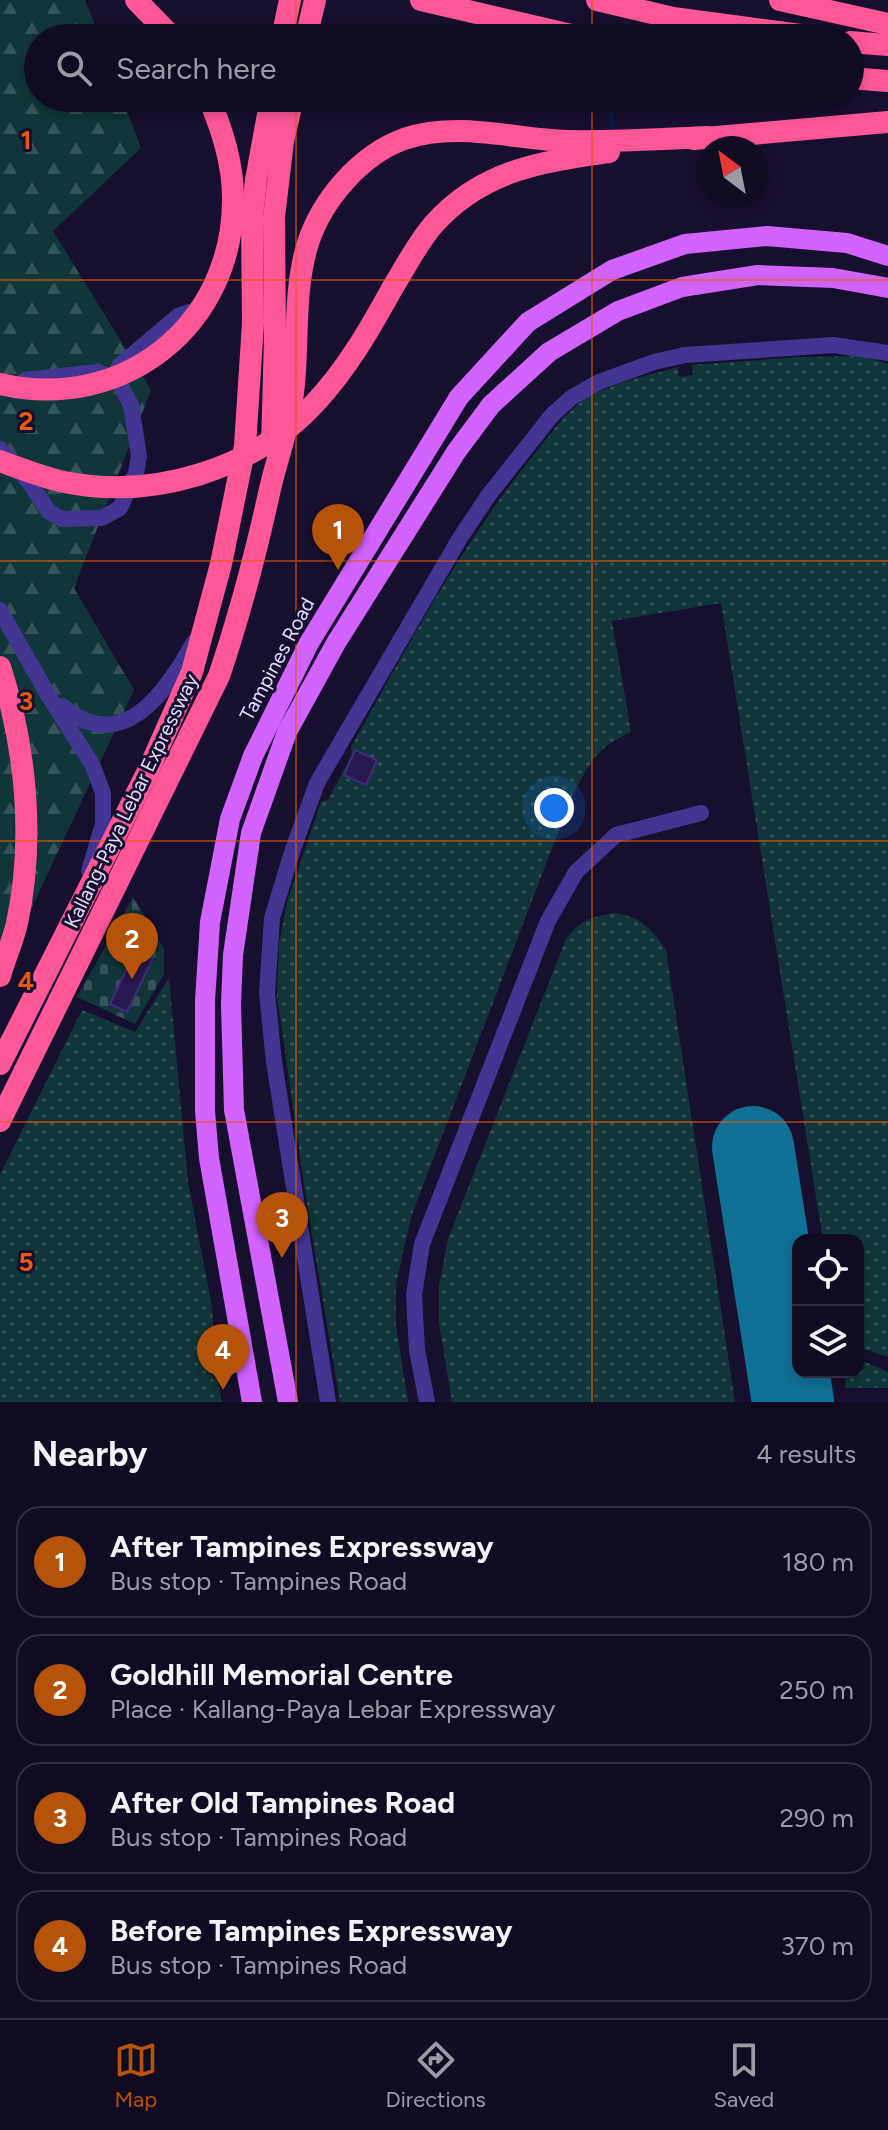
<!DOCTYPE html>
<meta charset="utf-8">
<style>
body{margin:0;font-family:Figtree,sans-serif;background:#1e192f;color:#f1f3f6}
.controls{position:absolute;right:24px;bottom:24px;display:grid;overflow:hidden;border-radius:16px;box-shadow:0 4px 12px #0003}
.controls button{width:72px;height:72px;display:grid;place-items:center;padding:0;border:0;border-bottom:2px solid #302b40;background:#110b22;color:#f1f3f6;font:40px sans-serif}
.compass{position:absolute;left:696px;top:136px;width:72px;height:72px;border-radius:50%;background:#110b22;box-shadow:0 4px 12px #0003;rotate:328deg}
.you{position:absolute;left:554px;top:808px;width:28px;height:28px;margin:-20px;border:6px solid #fff;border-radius:50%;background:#1a73e8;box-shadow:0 0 0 12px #1a73e833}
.badge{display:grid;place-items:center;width:52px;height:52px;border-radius:50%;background:#b45309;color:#fff;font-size:26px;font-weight:700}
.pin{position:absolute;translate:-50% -66px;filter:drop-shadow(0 2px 4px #0008)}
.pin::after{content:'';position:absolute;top:42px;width:28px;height:24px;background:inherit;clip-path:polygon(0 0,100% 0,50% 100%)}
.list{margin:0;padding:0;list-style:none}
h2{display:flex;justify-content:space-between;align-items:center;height:104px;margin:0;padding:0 32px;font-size:34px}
h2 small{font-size:26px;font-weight:400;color:#9c9ba5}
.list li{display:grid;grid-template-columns:52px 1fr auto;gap:24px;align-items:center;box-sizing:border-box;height:112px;margin:0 16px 16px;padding:0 16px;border:2px solid #302b40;border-radius:24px}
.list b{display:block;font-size:30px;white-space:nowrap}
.list p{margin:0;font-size:26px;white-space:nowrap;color:#9c9ba5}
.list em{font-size:26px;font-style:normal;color:#9c9ba5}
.icon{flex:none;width:44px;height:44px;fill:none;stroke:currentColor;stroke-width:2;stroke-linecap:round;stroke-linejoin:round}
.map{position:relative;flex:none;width:888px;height:1402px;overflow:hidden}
.search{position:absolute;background:#110b22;box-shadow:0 4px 12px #0003;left:24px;right:24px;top:24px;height:88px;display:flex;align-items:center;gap:20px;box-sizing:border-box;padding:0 28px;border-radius:44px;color:#9c9ba5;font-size:30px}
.sheet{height:616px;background:#110b22}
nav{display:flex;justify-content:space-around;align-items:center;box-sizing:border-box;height:112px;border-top:2px solid #302b40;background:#110b22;font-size:22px;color:#9c9ba5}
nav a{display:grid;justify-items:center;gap:4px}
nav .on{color:#b45309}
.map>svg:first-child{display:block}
.grass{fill:url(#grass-dots)}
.forest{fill:url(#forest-firs)}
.cemetery{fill:url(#cemetery-stones)}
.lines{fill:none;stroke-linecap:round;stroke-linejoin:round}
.stream{stroke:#051a50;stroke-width:4}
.runway{stroke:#107096;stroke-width:82}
.building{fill:#291951;stroke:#41297f;stroke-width:2}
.minor{stroke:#413591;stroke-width:16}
.major{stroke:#d363ff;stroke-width:20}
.highway{stroke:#ff5798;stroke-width:22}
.highway-bridge{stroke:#ff5798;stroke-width:22}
.grid{fill:none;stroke:#e8590c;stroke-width:2;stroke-opacity:0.55}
.labels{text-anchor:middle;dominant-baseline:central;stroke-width:6;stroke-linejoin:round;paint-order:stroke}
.street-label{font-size:20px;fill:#e3dcff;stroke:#170f2e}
.grid-label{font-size:26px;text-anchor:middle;font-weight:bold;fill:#e8590c;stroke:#170f2e;stroke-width:6;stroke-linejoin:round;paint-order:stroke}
</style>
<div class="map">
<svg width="888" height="1402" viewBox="0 0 888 1402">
<defs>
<pattern id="grass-dots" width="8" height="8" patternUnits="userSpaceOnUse" patternTransform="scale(2)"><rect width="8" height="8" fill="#113639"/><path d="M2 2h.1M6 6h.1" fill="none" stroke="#345257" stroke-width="1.8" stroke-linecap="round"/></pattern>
<pattern id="forest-firs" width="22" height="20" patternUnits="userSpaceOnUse" patternTransform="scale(2)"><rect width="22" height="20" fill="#113639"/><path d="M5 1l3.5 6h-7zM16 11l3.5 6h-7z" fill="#345257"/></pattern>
<pattern id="cemetery-stones" width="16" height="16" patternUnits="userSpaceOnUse" patternTransform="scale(2)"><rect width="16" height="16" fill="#113639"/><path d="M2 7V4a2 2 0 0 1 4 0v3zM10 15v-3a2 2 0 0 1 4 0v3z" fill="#345257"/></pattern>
</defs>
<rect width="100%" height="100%" fill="#170f2e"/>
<g class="grass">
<path d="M861 356 888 364V1357L858 1347V1240H823L721 603 612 621 631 732C594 749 591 762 572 796L411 1217 396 1284V1326L408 1402H340L307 1205 277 995 279 944 287 902 321 802 328 800 352 755 351 747C408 646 462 542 536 452 552 433 568 408 591 396 617 382 649 375 678 367L679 377 693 375 692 365 800 357Z"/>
<path d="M615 913C641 917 651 929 666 950L735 1402H452L439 1323V1286L448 1239 566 939C580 920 593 916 615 913Z"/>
<polygon points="169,978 188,1182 212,1307 217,1376 222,1402 0,1402 0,1175 82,1010 135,1032"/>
<polygon points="858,1359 888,1372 888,1388 846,1388 844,1372 858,1372"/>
</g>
<polygon class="forest" points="0,0 85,0 100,38 38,38 38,98 122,98 141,148 53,231 151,390 74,588 134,690 0,975"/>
<polygon class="cemetery" points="133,897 164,949 164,974 135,1024 77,997"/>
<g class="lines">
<polyline class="stream" points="608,98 614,132"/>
<polyline class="runway" points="753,1147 793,1402"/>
</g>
<g class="building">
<polygon points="355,750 377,760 366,785 344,775"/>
<polygon points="130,947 153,958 127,1012 110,1004 130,962 123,959"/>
</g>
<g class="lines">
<g class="minor">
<polyline points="119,366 178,316 189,312 198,315"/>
<polyline points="0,449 29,482 49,512 62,519 102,518 120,508 136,473 139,456 131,405 118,380 98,372 25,380"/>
<polyline points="0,610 48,695 92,764 103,793 103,824 89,871"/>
<path d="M62 706C123 757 166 692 194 642"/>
<polyline points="328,1402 274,1062 267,993 272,918 293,849 317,783 460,538 488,496 552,415 571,398 599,382 654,362 685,355 833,345 888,353"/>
<polyline points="427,1402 417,1350 414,1295 422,1244 548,921 576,872 616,835 701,813"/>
</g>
<g class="major">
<polyline points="252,1402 209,1158 205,1111 205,1001 210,922 230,819 253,756 309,643 459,397 528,322 612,270 685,244 767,236 847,243 888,256"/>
<polyline points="288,1402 234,1110 231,1004 233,955 251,833 287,732 336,643 456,452 491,405 549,352 618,311 682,287 758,275 833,278 888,288"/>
</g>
<g class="highway">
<polyline points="136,0 173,38"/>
<polyline points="421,0 584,38"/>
<polyline points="597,0 673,18 824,38"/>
<polyline points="780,0 888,24"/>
<polyline points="282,38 290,0"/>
<polyline points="306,38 315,0"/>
<polyline points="850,42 888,45"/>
<polyline points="850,78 888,81"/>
<polyline points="694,139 888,122"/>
<path d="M393 287C406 266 418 242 434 224 482 170 541 162 609 152"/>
<polyline points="272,447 275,338 274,217 283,141 293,98"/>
<path d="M0 667C26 747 35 840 17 923 13 941 5 958 0 976"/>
<polyline points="0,1064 148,771 192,672 221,564 245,446 253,323 252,218 256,180 271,98"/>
<path d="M0 1121 219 676C240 614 256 553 270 489 276 463 285 438 290 412 301 357 291 297 308 243 322 200 360 155 404 139 458 121 512 139 567 141 613 142 660 139 707 137"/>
</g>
<g class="highway-bridge">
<path d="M0 384C123 413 234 325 233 198 233 163 222 130 209 98"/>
<path d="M0 461C21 469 42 477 64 482 153 500 253 470 315 403 347 369 371 327 393 287"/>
</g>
</g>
<path class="grid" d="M296 0V38M592 0V38M296 98V1402M592 98V1402M0 280H888M0 561H888M0 841H888M0 1122H888"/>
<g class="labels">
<g class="street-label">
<text transform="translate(277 659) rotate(-62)">Tampines Road</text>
<text transform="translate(131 801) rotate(-64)">Kallang-Paya Lebar Expressway</text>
</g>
</g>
<g class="grid-label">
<text x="26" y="149">1</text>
<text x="26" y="430">2</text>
<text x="26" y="710">3</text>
<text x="26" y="990">4</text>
<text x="26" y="1271">5</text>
</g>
</svg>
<div class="controls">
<button><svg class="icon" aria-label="locate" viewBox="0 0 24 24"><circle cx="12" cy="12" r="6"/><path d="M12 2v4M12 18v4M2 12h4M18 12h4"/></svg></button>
<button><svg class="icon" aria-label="layers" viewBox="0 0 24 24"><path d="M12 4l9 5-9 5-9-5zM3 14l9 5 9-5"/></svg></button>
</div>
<svg class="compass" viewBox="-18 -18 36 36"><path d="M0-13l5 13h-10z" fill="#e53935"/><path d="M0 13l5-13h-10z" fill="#9c9ba5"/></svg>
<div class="you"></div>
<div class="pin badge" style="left:338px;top:570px">1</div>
<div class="pin badge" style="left:132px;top:979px">2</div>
<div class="pin badge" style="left:282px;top:1258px">3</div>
<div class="pin badge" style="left:223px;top:1390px">4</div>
<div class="search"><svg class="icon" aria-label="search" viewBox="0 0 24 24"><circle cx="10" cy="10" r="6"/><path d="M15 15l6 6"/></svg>Search here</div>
</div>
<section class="sheet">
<h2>Nearby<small>4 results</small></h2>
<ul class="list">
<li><span class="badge">1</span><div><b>After Tampines Expressway</b><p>Bus stop · Tampines Road</p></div><em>180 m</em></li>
<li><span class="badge">2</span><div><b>Goldhill Memorial Centre</b><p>Place · Kallang-Paya Lebar Expressway</p></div><em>250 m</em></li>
<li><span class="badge">3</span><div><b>After Old Tampines Road</b><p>Bus stop · Tampines Road</p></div><em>290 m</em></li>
<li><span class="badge">4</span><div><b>Before Tampines Expressway</b><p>Bus stop · Tampines Road</p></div><em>370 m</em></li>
</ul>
</section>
<nav>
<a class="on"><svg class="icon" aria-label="map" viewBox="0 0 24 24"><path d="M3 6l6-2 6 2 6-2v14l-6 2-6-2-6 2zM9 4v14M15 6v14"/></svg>Map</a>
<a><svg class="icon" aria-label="directions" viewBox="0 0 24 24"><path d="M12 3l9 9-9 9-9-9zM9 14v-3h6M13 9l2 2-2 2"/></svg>Directions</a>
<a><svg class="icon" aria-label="saved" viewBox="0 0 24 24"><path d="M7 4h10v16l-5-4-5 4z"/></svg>Saved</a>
</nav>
